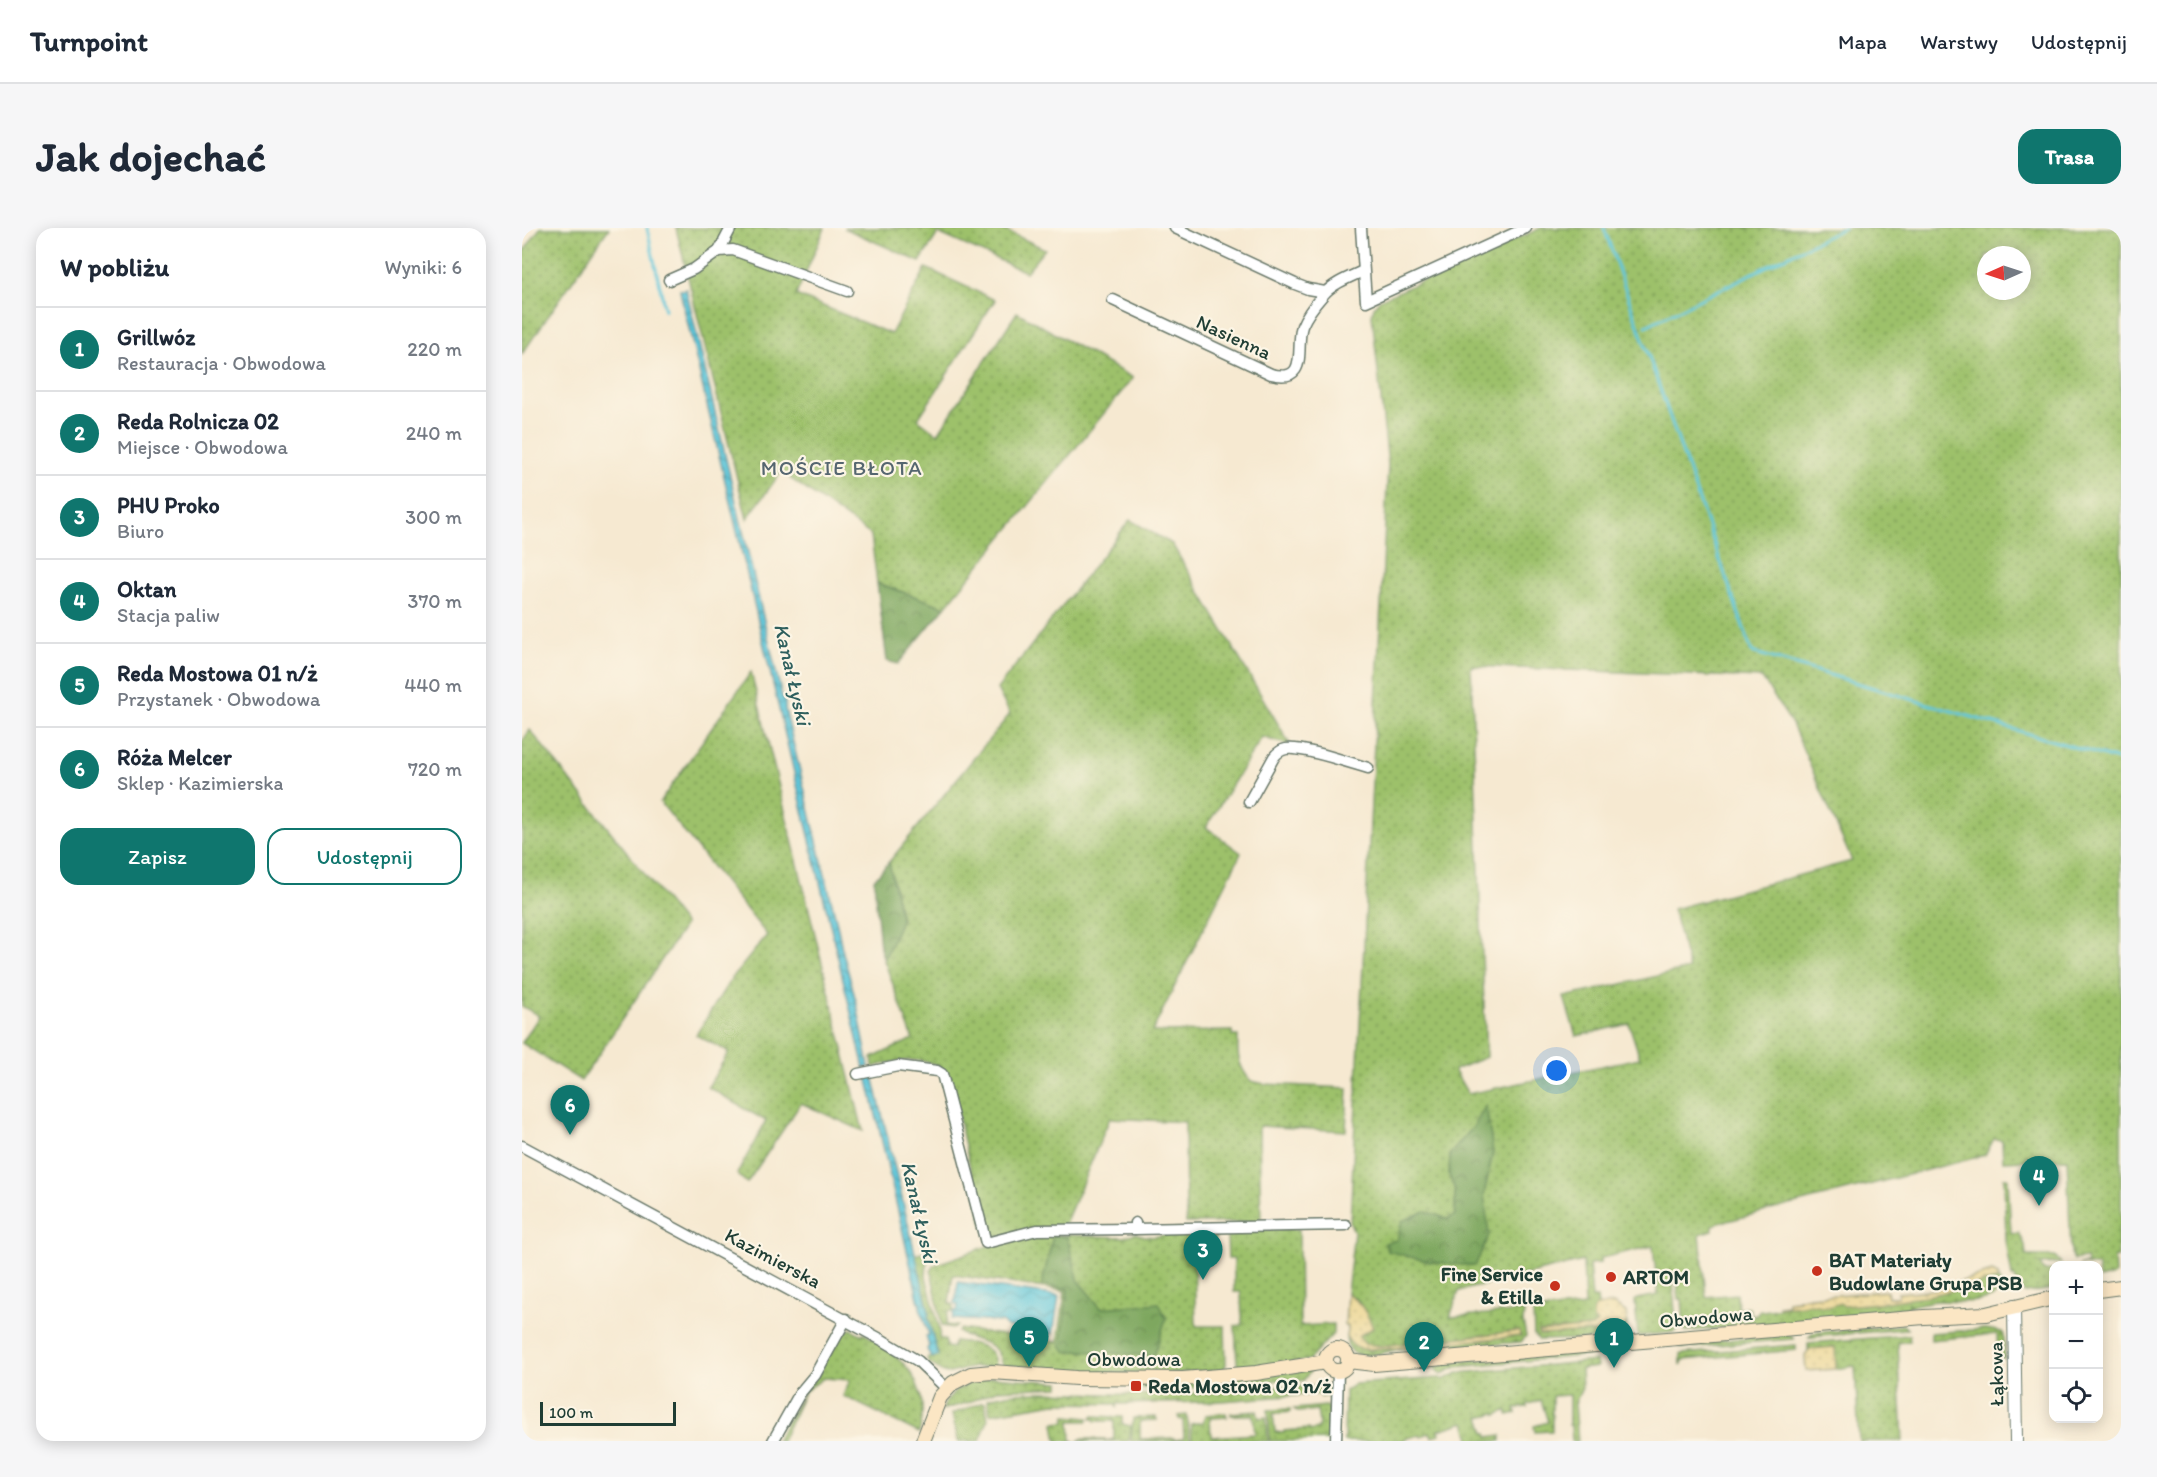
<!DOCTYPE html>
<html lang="pl">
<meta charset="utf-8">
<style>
body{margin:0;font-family:Itim,sans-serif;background:#f6f6f7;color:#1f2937}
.controls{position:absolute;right:18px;bottom:18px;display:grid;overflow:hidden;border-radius:12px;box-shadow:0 3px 15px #0003}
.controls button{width:54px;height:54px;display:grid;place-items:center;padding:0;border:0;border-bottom:2px solid #e0e1e3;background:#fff;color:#1f2937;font:30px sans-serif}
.compass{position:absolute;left:1455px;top:18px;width:54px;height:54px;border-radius:50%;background:#fff;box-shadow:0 3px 15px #0003;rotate:267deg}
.scale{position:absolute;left:18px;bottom:15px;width:136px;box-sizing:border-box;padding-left:6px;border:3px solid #1f3d34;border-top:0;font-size:16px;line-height:21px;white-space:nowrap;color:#1f3d34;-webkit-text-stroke:4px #fcf5e5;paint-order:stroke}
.you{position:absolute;left:1035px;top:843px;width:21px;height:21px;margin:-15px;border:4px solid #fff;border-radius:50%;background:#1a73e8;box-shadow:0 0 0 9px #1a73e833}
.badge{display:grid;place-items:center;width:39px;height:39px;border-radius:50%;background:#0f766e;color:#fff;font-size:20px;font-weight:700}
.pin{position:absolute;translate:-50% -50px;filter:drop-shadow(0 2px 3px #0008)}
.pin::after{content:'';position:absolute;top:32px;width:21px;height:18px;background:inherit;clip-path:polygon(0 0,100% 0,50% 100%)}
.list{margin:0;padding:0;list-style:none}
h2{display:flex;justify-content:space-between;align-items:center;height:78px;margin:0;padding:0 24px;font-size:26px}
h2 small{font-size:20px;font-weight:400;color:#747a83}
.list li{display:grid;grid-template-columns:39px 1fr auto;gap:18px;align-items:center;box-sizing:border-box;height:84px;padding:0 24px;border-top:2px solid #e0e1e3}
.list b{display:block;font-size:22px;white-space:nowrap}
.list p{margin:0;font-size:20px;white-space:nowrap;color:#747a83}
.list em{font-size:20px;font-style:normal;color:#747a83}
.actions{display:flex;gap:12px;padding:18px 24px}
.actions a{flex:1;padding:14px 0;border:2px solid #0f766e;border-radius:18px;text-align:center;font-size:21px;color:#0f766e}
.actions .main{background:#0f766e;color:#fff}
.icon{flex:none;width:33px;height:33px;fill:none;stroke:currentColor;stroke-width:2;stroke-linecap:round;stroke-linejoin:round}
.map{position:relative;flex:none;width:1599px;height:1213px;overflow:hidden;border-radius:18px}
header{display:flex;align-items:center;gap:36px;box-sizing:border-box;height:84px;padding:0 30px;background:#fff;border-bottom:2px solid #e0e1e3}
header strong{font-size:28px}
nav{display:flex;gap:33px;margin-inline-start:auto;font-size:21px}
.intro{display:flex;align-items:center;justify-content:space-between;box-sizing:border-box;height:144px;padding:0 36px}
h1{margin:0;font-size:42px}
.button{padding:15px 27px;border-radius:18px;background:#0f766e;color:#fff;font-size:21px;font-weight:700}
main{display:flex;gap:36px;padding:0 36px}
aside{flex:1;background:#fff;border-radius:18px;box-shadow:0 3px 15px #0003}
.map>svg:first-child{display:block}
.grass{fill:url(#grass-dots);stroke:#5e7f50;stroke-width:1.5;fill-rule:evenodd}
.forest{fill:url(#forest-crowns);stroke:#4e724a;stroke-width:1.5}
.sand{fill:url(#sand-dots);stroke:#868c69;stroke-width:1.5}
.water{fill:url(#water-waves);stroke:#3f8288;stroke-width:1.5}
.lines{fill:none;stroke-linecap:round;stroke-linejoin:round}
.stream{stroke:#5fc7db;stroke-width:3}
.minor-casing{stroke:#6a796b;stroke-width:13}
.tertiary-casing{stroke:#6a796b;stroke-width:14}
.secondary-casing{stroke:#6a796b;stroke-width:16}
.minor{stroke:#fff;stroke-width:10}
.tertiary{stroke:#fff;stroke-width:12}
.secondary{stroke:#fbe6c4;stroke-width:14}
.poi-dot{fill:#c8321e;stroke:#fcf5e5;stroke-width:2}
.labels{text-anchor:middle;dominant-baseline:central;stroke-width:4.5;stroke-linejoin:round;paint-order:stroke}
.street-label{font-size:20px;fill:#1f3d34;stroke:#fcf5e5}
.poi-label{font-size:20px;font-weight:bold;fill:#1f3d34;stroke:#fcf5e5;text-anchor:start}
.neighbourhood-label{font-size:21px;letter-spacing:1.5px;fill:#556670;stroke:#fcf5e5}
.water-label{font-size:21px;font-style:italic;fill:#2f605e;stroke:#fcf5e5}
</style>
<header>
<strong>Turnpoint</strong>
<nav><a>Mapa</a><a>Warstwy</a><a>Udostępnij</a></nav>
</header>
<div class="intro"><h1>Jak dojechać</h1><a class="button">Trasa</a></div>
<main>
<aside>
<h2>W pobliżu<small>Wyniki: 6</small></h2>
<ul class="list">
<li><span class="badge">1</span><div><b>Grillwóz</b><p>Restauracja · Obwodowa</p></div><em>220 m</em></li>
<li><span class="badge">2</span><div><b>Reda Rolnicza 02</b><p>Miejsce · Obwodowa</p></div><em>240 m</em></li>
<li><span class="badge">3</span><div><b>PHU Proko</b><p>Biuro</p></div><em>300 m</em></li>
<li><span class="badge">4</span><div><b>Oktan</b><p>Stacja paliw</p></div><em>370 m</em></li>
<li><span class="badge">5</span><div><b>Reda Mostowa 01 n/ż</b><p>Przystanek · Obwodowa</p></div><em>440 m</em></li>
<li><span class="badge">6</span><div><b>Róża Melcer</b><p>Sklep · Kazimierska</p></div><em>720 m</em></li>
</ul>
<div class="actions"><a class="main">Zapisz</a><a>Udostępnij</a></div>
</aside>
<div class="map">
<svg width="1599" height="1213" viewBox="0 0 1599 1213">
<defs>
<pattern id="grass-dots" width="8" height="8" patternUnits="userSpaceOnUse" patternTransform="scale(1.5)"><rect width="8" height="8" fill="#9dc16b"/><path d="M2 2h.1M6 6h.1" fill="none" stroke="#7f9e59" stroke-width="1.8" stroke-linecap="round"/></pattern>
<pattern id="forest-crowns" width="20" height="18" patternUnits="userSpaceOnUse" patternTransform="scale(1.5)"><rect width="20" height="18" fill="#7ea75f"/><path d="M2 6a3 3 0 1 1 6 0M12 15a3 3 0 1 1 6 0" fill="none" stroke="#67894f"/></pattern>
<pattern id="sand-dots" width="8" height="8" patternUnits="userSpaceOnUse" patternTransform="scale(1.5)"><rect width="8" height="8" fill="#eeda9e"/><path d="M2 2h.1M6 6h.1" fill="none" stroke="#ccbc89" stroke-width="1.8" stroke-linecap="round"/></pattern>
<pattern id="water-waves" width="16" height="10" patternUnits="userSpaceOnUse" patternTransform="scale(1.5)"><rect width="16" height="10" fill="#5fc7db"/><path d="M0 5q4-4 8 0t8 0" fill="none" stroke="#4ea3b2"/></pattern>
</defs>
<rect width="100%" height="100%" fill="#fcf5e5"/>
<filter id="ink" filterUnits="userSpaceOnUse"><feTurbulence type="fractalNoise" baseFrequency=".0167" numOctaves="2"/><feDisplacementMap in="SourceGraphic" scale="12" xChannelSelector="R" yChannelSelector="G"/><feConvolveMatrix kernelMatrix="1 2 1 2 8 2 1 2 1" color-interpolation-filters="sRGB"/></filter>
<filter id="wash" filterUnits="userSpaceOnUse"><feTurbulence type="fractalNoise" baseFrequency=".008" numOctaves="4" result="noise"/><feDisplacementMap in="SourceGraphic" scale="24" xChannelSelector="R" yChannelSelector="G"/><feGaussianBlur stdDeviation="1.35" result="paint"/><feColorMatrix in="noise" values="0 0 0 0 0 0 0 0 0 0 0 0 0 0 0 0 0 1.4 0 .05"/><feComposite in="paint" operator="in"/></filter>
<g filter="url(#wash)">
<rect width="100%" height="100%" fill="#f6e9d1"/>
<g class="grass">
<polygon points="18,0 87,0 0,126 0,26"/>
<polygon points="154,0 303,0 274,67 369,106 404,40 473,72 396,191 416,206 495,84 611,150 423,379 355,355 349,307 259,244 225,291"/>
<polygon points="322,0 478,0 523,21 504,44 416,5 398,34"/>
<path d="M1019 0H1599V999L1596 1000V1029L1592 1030 1593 1046 1590 1048 1577 1051 1576 1038 1557 1037 1565 1036 1564 1030 1552 1032 1549 1025 1545 931 1508 932V928H1505L1504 932 1481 933 1480 912 1472 911 1463 927 1190 997 1191 1002 1178 1006 1184 1069 1215 1066 1216 1080H1227L1230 1088 1235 1087 1238 1082 1241 1083 1288 1076 1307 1079 1318 1074 1322 1078 1407 1068 1425 1062 1453 1058 1458 1055 1476 1052V1047C1490 1081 1435 1073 1417 1073 1408 1073 1398 1076 1389 1078L1387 1075V1081L1375 1087 1164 1103 1162 1100 1160 1071H1157L1155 1054H1151L1154 1101 1152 1104 1116 1108 1113 1073 1115 1071 1136 1067 1131 1018 1079 1030V1035L1067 1036 1070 1070H1075L1076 1078 1071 1083V1091L1075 1095 1070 1099 1017 1104 1100 1105 1105 1092V1108C1078 1114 1046 1110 1017 1112L1012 1107 1011 1083 1063 1078 1061 1033 937 1063 928 1089 1002 1083 1001 1094 1004 1108 999 1114 927 1120 926 1116C910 1118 895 1119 879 1121 861 1123 826 1141 824 1108L827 1113 847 1123 857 1120 864 1121 998 1108 996 1103 860 1118 843 1116 836 1108 851 1100 836 1072 825 1065 832 1004 828 994 866 237 850 87 852 79 857 72ZM1464 27H1500V63H1464ZM949 438 1240 450 1270 496 1330 633 1151 681 1167 741 1042 769 1054 808 1107 796 1118 830 946 866 932 842 964 829Z"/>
<path d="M608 292 650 316 769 518 740 509 684 599 719 625 630 804 710 803V808H716C715 826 716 839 729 853L743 856 826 860 824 903 737 898 739 994 664 995 663 894 588 890 542 998 478 1009 468 1007 462 1000 427 848C424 845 420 840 416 838 397 828 370 833 351 839L350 830 391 811 362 732 379 692 367 634 488 486 475 461Z"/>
<polygon points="229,444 341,903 279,875 225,955 215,946 244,893 186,859 207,824 174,807 207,754 245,707 138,574"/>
<polygon points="8,502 163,697 59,853 0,815 17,788 0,778 0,514"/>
<polygon points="1482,950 1486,950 1489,1006 1497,1005 1503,1017 1504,1028 1533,1028 1539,1035 1518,1036 1522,1043 1531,1042 1531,1061 1503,1065 1496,1059 1493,1049 1490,1049 1484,1012"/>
<path d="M777 1001 778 1098 811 1096V1106L787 1132 743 1140H717L715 1136 713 1098 720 1097 719 1064H712V1031H706L705 1008H694L693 1012H688L689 1031H672L674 1098H703L704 1137 701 1142 644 1146 543 1145V1142L480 1137C474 1109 456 1117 436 1104L438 1101 536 1114 543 1063 431 1047 427 1075 432 1077 431 1083H426L424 1097 435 1098 431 1100 420 1098 409 1043 412 1037 466 1018 516 1006 602 1009 613 1005C627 1011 640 1010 654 1002Z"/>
<path d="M402 1024 405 1035 404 1048 418 1103 417 1110 423 1112 425 1119 430 1120 433 1113C451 1116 474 1115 473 1139H452L424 1146 406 1134 405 1130 416 1128 406 1090 407 1084 393 1027Z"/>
<polygon points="1381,1097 1385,1101 1287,1109 1290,1105"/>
<path d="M329 1101 340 1107 341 1105 357 1114V1117C390 1135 408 1166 397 1205L321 1168 328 1152 302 1150 282 1164 260 1213H254L282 1163 298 1143 316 1109 321 1104Z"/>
<polygon points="1464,1101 1480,1104 1482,1107 1482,1130 1476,1130 1475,1106 1409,1112 1409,1105"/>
<polygon points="1267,1106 1272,1111 1159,1120 1163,1116"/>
<polygon points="1387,1107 1388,1113 1376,1115 1381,1213 1337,1213 1333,1138 1314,1141 1313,1119 1288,1121 1286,1123 1286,1115"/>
<polygon points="1274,1117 1274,1122 1161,1132 1159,1138 1159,1126"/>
<polygon points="1068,1123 1073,1127 934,1139 920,1146 912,1140 928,1134"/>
<polygon points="1074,1133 1075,1139 1059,1141 1060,1160 1053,1175 1056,1213 1050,1213 1049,1197 1047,1197 1047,1167 1030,1168 1030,1203 1013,1204 1012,1198 1026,1194 1019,1172 1004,1177 1005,1179 993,1180 994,1185 986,1187 985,1182 975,1187 974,1185 958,1189 963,1205 965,1205 966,1209 979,1207 979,1213 946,1213 948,1210 943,1194 917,1202 918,1206 910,1209 908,1204 899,1209 898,1207 882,1211 882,1213 822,1213 823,1163 833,1156 918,1150 921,1152 936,1145"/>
<polygon points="789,1142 781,1153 759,1152 685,1159 618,1161 618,1156"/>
<path d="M472 1149 537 1154V1159L475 1162 445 1175 420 1182C428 1160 451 1152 472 1149Z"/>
<path d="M752 1158 800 1159 808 1160V1167L799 1169V1166H794L686 1174 595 1176V1180L593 1176 533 1175 468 1186 466 1171C491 1159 556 1166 586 1166 641 1168 697 1165 752 1158Z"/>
<polygon points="461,1174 463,1175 466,1192 458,1213 436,1213 430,1186"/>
<polygon points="804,1178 807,1181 807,1212 748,1213 746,1182 768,1181 768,1184 751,1186 753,1204 762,1205 762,1203 787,1201 787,1203 796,1201 797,1195 795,1182 776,1184 772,1181"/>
<polygon points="735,1183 737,1190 744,1189 746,1213 670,1213 669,1196 681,1194 683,1187 704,1185 705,1189 688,1190 689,1209 733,1206 731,1187 709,1187 709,1185"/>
<polygon points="665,1187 668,1213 609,1213 611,1190 634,1189 635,1192 618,1193 618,1211 652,1210 653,1212 662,1210 661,1192 657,1191 656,1188"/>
<polygon points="544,1188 566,1190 566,1193 548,1193 549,1212 553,1213 535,1213 532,1195 543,1194"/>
<polygon points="570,1188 600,1189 600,1196 609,1198 607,1212 606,1213 555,1213 558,1213 558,1211 583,1211 583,1213 592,1211 592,1193 573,1193 573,1191 569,1191"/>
</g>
<g class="forest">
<polygon points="355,355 423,379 376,436 365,433"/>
<polygon points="367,634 379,692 362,732 358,719 352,652"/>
<polygon points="964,877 971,924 962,967 967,1007 953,1038 908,1034 865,1023 863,1015 875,1012 880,993 903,983 926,991 933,987 933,962 927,947 928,926 952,898"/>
<polygon points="531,1007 545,1009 557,1054 579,1080 637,1075 644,1090 632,1128 558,1123 544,1124 539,1117 546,1061 520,1057"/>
</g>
<g class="sand">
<path d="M1470 1044 1476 1047V1052C1452 1056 1429 1064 1404 1068 1377 1073 1349 1076 1322 1078L1318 1075 1307 1079 1288 1076 1257 1080V1078L1266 1077V1073L1276 1072V1070L1365 1063 1366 1069H1376V1065L1411 1062Z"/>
<path d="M825 1065C839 1075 845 1084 851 1100L836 1108 843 1116 860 1118 997 1103 998 1108 864 1121C848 1118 835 1129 824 1108L826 1098H823Z"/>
<polygon points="1091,1076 1104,1084 1105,1092 1100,1105 1088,1105 1088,1103 1017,1107 1016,1104 1070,1099 1075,1095 1071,1091 1071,1083 1074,1078"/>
<polygon points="1313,1119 1314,1141 1284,1143 1283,1128 1288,1121"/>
</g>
<g class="water">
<polygon points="164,61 260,469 263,474 263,481 315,696 320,721 335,777 347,839 342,840 159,67 158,62"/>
<polygon points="345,848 351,848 407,1084 406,1090 416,1128 409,1130 405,1121 407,1118 404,1108 407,1107 399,1083"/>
<polygon points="436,1054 537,1068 531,1106 485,1099 480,1094 430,1091 432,1083 435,1083 436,1077 433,1076"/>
</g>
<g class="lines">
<g class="stream">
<polyline points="125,0 143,82"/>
<polyline points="1082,0 1230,424 1599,533"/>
<polyline points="1124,98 1322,0"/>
</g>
</g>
</g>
<g filter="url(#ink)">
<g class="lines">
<g class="minor-casing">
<g id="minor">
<polyline points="653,0 773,56 786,61 803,64"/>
<polyline points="839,0 844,73 1004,0"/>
<polyline points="197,23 209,0"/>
<polyline points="147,52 172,41 197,23 211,22 325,63"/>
<path d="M591 72 749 146C788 156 773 118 780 98 784 88 794 75 801 67 810 56 828 49 841 43"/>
<path d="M727 574 752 529C755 525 759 522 764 521 780 518 828 535 846 540"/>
<polyline points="336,846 376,838 415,843 420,846 464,1015 515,1002 613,1001"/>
<polyline points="0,918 362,1113 396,1133 425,1161"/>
<polyline points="613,995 613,1001 824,997"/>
<polyline points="251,1213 278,1165 293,1147 324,1091"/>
<polyline points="814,1213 816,1143"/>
</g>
</g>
<g class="tertiary-casing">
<polyline id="tertiary" points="1492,1078 1494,1213"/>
</g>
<g class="secondary-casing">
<g id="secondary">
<polyline points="1576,1062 1599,1059"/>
<circle cx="815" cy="1132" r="11"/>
<polyline points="826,1133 852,1136 1402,1089 1464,1086 1532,1070"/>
<polyline points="401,1213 418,1169 431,1155 449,1146 470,1144 554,1150 661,1151 734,1145 804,1134"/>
</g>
</g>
<use href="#minor" class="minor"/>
<use href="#tertiary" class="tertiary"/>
<use href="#secondary" class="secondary"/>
</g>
</g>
<g class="poi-dot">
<circle cx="1295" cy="1043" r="6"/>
<circle cx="1089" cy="1049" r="6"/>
<circle cx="1033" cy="1058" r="6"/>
<rect x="608" y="1152" width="12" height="12" rx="3"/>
</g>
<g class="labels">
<g class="street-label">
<text transform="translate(712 109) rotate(25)">Nasienna</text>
<text transform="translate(251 1030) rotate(28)">Kazimierska</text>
<text transform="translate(1184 1089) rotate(-5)">Obwodowa</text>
<text x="612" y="1131">Obwodowa</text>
<text transform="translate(1474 1146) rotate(-91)">Łąkowa</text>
</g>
<g class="poi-label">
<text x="1307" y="1032">BAT Materiały<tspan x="1307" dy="23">Budowlane Grupa PSB</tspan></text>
<text x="1021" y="1046" text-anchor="end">Fine Service<tspan x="1021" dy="23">&amp; Etilla</tspan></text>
<text x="1101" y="1049">ARTOM</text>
<text x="626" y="1158">Reda Mostowa 02 n/ż</text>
</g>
<g class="neighbourhood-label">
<text x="320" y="239">MOŚCIE BŁOTA</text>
</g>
<g class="water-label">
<text transform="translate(271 446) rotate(77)">Kanał Łyski</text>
<text transform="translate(398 984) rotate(77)">Kanał Łyski</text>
</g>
</g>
</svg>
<div class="controls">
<button>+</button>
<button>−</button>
<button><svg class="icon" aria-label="locate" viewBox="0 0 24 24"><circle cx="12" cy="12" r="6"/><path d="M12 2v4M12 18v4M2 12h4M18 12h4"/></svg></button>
</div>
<svg class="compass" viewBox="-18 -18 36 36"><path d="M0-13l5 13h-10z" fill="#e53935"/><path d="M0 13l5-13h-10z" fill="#747a83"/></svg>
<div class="scale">100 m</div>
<div class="you"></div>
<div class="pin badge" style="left:1092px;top:1140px">1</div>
<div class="pin badge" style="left:902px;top:1144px">2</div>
<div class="pin badge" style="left:681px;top:1052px">3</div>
<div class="pin badge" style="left:1517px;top:978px">4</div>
<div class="pin badge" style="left:507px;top:1139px">5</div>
<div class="pin badge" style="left:48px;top:907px">6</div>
</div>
</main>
